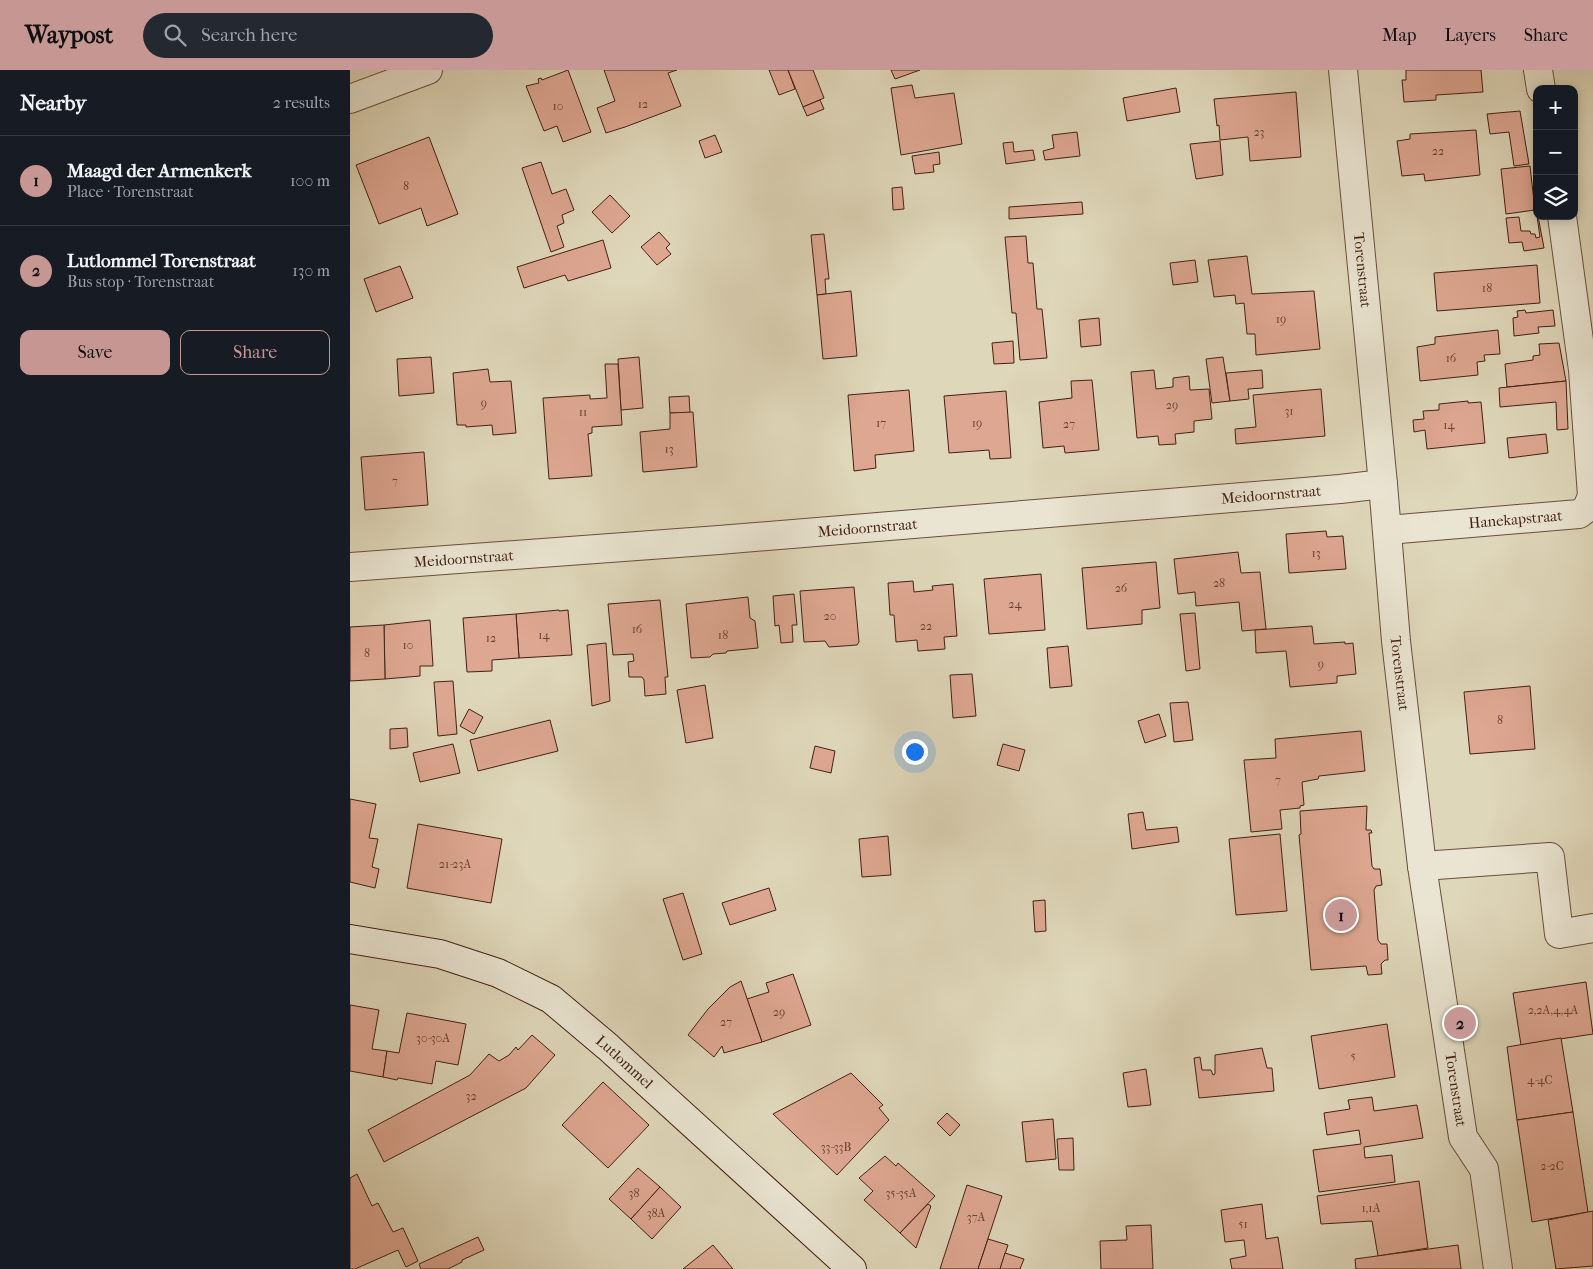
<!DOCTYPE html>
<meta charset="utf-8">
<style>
body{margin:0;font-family:"IM FELL French Canon",serif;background:#242831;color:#f1f3f6}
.controls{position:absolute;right:15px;top:15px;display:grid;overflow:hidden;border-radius:10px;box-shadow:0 2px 12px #0003}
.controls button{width:45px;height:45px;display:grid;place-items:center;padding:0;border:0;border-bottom:1px solid #363941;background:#171b24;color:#f1f3f6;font:25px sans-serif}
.you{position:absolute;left:564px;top:681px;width:18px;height:18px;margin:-12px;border:4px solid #fff;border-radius:50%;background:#1a73e8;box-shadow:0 0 0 8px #1a73e833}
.badge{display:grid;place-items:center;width:32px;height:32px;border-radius:50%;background:#c59692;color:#111;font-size:16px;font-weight:700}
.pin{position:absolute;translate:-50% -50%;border:2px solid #fff;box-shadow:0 1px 5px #0006}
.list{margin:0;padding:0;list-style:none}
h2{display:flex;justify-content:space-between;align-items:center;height:65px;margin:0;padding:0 20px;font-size:21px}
h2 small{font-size:16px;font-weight:400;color:#9ea1a6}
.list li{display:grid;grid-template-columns:32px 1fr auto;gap:15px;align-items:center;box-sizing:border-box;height:90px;padding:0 20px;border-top:1px solid #363941}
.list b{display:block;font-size:19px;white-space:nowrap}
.list p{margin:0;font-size:16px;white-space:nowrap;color:#9ea1a6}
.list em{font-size:16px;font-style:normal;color:#9ea1a6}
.actions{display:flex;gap:10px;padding:15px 20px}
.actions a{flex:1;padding:11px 0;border:1px solid #c59692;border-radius:10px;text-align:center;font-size:18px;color:#c59692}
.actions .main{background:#c59692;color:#111}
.icon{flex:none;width:28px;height:28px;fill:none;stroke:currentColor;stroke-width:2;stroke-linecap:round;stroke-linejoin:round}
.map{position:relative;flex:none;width:1243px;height:1199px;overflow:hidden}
header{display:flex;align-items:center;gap:30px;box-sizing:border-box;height:70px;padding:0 25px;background:#c59692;color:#111}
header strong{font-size:24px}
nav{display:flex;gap:28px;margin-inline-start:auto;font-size:18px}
.search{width:350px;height:45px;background:#242831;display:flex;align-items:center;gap:12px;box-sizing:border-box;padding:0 18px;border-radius:28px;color:#9ea1a6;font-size:19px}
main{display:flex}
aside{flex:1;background:#171b24}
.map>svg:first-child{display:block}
.building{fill:#dea792;stroke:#432014}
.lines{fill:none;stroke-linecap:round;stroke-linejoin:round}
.minor-casing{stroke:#6a4e3e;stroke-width:30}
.secondary-casing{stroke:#432014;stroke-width:30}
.minor{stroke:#eae5d2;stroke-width:28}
.secondary{stroke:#eae5d2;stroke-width:28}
.labels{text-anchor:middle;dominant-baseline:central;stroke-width:4.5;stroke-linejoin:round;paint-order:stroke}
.number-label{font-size:12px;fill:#6a4234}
.street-label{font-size:15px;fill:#432014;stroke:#eae5d2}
</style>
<header>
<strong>Waypost</strong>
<div class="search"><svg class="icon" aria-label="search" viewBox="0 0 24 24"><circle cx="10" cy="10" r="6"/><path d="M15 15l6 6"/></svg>Search here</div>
<nav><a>Map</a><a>Layers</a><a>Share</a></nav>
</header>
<main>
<aside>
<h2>Nearby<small>2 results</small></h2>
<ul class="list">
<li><span class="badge">1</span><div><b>Maagd der Armenkerk</b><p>Place · Torenstraat</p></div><em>100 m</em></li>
<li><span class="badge">2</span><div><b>Lutlommel Torenstraat</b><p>Bus stop · Torenstraat</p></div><em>130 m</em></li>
</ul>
<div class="actions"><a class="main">Save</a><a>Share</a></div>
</aside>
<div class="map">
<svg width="1243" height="1199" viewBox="0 0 1243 1199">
<rect width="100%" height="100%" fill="#dfd7ba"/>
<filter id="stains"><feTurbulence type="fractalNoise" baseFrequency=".004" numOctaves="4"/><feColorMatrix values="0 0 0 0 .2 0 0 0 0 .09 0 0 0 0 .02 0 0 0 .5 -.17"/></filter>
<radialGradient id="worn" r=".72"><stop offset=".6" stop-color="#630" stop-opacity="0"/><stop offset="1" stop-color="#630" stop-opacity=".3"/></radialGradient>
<g class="building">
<polygon points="218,0 241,62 213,72 207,56 194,61 176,16 189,13 188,9 191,8 192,10"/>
<polygon points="254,0 327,0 318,3 331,36 275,57 256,63 247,38 265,31"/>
<polygon points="419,0 438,0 445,19 429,25"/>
<polygon points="438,0 463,0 474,28 453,37"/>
<polygon points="541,0 570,0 545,9"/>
<polygon points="1056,0 1131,0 1133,22 1086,25 1086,30 1054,32 1052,10 1056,10"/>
<polygon points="562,15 565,28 604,23 612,74 551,85 541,18"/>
<polygon points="826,18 830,42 777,51 773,28"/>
<polygon points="946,22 951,87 900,91 898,67 870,70 869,55 867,56 864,29"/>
<polygon points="470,30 474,39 457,46 453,37"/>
<polygon points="1170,41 1179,94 1164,96 1159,62 1140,64 1137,44"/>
<polygon points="1126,60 1130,105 1075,111 1074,104 1052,106 1047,71 1060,69 1060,64"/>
<polygon points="727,62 730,86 695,90 693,81 704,78 702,65"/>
<polygon points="365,65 372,82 355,88 349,71"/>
<polygon points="79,67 108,144 77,156 71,138 29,154 6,95"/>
<polygon points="870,71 873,105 846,109 840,74"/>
<polygon points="663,72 664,82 683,80 685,90 656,94 653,73"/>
<polygon points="589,82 590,94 583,95 584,102 565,104 562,86"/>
<polygon points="191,92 202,124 216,119 224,140 212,145 214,153 207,156 214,177 201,182 172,98"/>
<polygon points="1180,96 1185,140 1156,144 1151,99"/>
<polygon points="552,117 554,139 543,140 542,118"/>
<polygon points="260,125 280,146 262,163 242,142"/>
<polygon points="732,132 733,144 659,149 659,137"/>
<polygon points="1187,146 1188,146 1194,178 1174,181 1172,172 1159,173 1156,148 1169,147 1171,161 1180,161 1181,164 1185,164 1186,168 1190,167"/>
<polygon points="309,162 320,174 316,178 321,184 307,195 291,177"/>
<polygon points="474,164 479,209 475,209 476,224 467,225 461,165"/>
<polygon points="676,166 678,193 683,193 687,239 692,239 697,288 670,290 666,243 662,243 655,167"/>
<polygon points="253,170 261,198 218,211 215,205 174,218 167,197"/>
<polygon points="897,186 902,224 964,221 970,279 906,285 905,264 897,264 894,233 886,234 885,225 864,227 858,190"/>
<polygon points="845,190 848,212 823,215 820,193"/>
<polygon points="1187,195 1190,233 1087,241 1084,203"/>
<polygon points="50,196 63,228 26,242 14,209"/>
<polygon points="501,221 507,286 473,289 467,225"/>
<polygon points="1175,240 1176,243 1203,240 1205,256 1188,257 1189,263 1164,266 1163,248 1168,247 1167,241"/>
<polygon points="749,248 751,275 731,277 729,250"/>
<polygon points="1148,260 1150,284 1134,285 1135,291 1127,292 1128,305 1070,311 1067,277 1085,274 1085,267"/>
<polygon points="663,271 664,293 644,294 642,273"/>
<polygon points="1209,273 1216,311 1157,317 1155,294 1183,290 1183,286 1190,285 1189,274"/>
<polygon points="81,287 84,323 49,326 47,289"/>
<polygon points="289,287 293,338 271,340 268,289"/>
<polygon points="873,287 880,331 862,333 856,289"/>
<polygon points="255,294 268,294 272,355 242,357 242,363 238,364 242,406 199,409 193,328 240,325 240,329 257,328"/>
<polygon points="138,299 140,312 161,311 166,363 143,365 142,355 116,357 116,355 107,355 103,303"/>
<polygon points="804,300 806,319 823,317 823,308 839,306 840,320 859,319 862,349 844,351 844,362 825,364 826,374 809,375 808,366 787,368 781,302"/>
<polygon points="912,300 913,318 898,319 899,329 880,331 876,303"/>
<polygon points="742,310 749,380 715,383 714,376 693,378 689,332 722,328 721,311"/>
<polygon points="1216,311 1218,359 1207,360 1206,332 1150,337 1149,318"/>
<polygon points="971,319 975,366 886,374 885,359 906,357 903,325"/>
<polygon points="559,320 564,381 525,385 526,398 504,401 498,325"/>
<polygon points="656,321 661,388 640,389 639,380 599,383 594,326"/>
<polygon points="339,326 340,343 320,343 319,327"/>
<polygon points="1118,331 1118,333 1131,332 1135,373 1077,379 1075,360 1064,362 1063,350 1074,349 1073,341 1089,340 1089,334"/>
<polygon points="343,342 347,397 293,402 290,362 320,359 320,343"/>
<polygon points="1196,364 1198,383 1159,388 1157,368"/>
<polygon points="74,382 78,435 15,440 11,387"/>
<polygon points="976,461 977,467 993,466 996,499 939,503 936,464"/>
<polygon points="888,482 891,503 910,502 916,559 892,561 889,532 846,536 845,522 828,524 824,489"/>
<polygon points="806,492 810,538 792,540 792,554 737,559 732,498"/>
<polygon points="691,504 695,560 639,564 634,509"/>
<polygon points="563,511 564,522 583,520 582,516 603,514 607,566 594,567 595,579 568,581 567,570 546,572 544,545 540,545 538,513"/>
<polygon points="504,517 509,572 507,575 479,577 475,571 454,572 450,521"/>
<polygon points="444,524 447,555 442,555 443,572 431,573 429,555 425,556 423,526"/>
<polygon points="398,527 400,548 405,551 408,578 377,581 376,583 363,584 360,587 341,588 336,534"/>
<polygon points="310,530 318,607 315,607 316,624 295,626 294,610 292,607 279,607 278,592 284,591 283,584 263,585 258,534"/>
<polygon points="209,540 209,541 218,540 222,585 169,588 166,544"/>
<polygon points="845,543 850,599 836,601 830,544"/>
<polygon points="166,544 169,588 142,590 142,601 117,602 113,548"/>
<polygon points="80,550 83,596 70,596 70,606 35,609 34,555"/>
<polygon points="34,555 35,609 0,611 0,557"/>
<polygon points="962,556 964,574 995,572 995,574 1003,573 1006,604 987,606 987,613 940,617 936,581 906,583 905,560"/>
<polygon points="256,573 260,631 242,636 237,575"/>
<polygon points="718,576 722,616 700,618 697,578"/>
<polygon points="622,604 626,646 603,648 600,605"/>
<polygon points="103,611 107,664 88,666 84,612"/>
<polygon points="355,615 363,668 336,673 327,620"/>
<polygon points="1180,616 1185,679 1120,684 1114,622"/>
<polygon points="838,632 843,670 824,672 820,633"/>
<polygon points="119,639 133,647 124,664 110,656"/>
<polygon points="809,644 816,666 795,673 788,651"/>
<polygon points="200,650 208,681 128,701 120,670"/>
<polygon points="57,658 58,677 40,679 40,659"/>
<polygon points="1011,661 1015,701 969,706 968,709 952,712 954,735 950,736 950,738 930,740 932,759 901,762 894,690 926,688 925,669"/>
<polygon points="103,674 110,703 70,712 63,683"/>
<polygon points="653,674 675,680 669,701 647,695"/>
<polygon points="465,676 485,681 481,703 460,698"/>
<polygon points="0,729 26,734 19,768 28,769 22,797 29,799 25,818 0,812"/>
<polygon points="1017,736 1016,760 1021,760 1022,763 1019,763 1022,796 1024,799 1030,799 1032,815 1026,816 1024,820 1028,870 1031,874 1037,874 1038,890 1035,890 1031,894 1032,904 1018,905 1016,896 961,900 949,765 951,764 950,741"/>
<polygon points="793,742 796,760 827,757 829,772 782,779 778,744"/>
<polygon points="68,754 152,769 141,833 57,818"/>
<polygon points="930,764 937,841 886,845 879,769"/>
<polygon points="538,766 541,805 512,807 509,769"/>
<polygon points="419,818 426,840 380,855 372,833"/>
<polygon points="333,823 352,884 333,890 313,829"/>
<polygon points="695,830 696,861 685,862 683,831"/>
<polygon points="443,904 461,955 412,972 397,929 419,922 416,913"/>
<polygon points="391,911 412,972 374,983 372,976 364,987 338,965 358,939 380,917"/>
<polygon points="1236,912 1243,964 1171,975 1163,923"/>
<polygon points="0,935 29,940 22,979 37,981 33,1007 0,1001"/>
<polygon points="57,943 116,954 108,995 86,991 82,1014 48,1008 47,1010 33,1007 37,981 49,983"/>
<polygon points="1037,954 1045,1007 969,1019 961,966"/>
<polygon points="182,965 205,985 176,1018 34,1092 18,1060 120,1005 139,984 149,991 159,985 166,977 168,980"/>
<polygon points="1211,968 1223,1042 1167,1050 1157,977"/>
<polygon points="912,978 917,998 922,998 924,1021 849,1028 844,988 850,987 852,1000 861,1000 863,1005 865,1004 865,985"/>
<polygon points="796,999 801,1035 778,1037 773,1003"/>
<polygon points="501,1003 533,1035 529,1038 539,1050 487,1105 423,1044"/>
<polygon points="253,1012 299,1055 258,1098 212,1055"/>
<polygon points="1022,1027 1024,1041 1067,1035 1073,1068 1014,1077 1015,1088 1042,1085 1045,1112 969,1122 963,1080 1011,1074 1009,1060 977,1065 974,1043 1000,1039 998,1030"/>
<polygon points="1223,1042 1238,1142 1182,1152 1167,1050"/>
<polygon points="597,1043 610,1055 600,1066 587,1053"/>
<polygon points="703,1049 706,1089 676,1092 672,1052"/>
<polygon points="723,1068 724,1100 709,1100 707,1069"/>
<polygon points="535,1086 546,1096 548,1093 585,1126 550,1163 514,1130 523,1121 509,1108"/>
<polygon points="288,1098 310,1117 281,1149 259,1129"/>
<polygon points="7,1104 22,1136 28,1133 43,1162 53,1158 68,1191 56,1197 48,1180 5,1199 0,1199 0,1108"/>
<polygon points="1069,1111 1078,1178 1028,1186 1022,1151 971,1154 967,1126"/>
<polygon points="617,1115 652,1126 628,1199 590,1199"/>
<polygon points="310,1117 331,1137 302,1169 281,1149"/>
<polygon points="578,1134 581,1136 566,1178 550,1163"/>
<polygon points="912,1134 916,1169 928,1167 933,1199 882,1199 880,1189 896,1186 894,1170 875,1172 871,1140"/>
<polygon points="1243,1141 1243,1196 1206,1199 1198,1150"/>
<polygon points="801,1155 803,1199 751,1199 750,1171 777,1170 776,1156"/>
<polygon points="128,1167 134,1180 112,1190 112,1192 98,1199 71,1199 69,1194"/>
<polygon points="638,1169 658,1175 650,1199 628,1199"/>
<polygon points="363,1175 383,1199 333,1199"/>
<polygon points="1108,1175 1111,1199 1006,1199 1005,1189"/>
<polygon points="655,1183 674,1189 670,1199 650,1199"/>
</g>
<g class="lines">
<g class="minor-casing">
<g id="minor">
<path id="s1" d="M993 0 1033 414 1046 571 1072 796 1113 1067 1134 1099 1148 1199"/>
<polyline points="1188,0 1191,19"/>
<polyline points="0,29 78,0"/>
<path id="s2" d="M1037 460 1229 444 1237 438 1242 426 1233 300 1212 146"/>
<path id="s3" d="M0 497 369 470 990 419 1033 414"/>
<polyline points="1072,796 1200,787 1209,864 1243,858"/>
</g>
</g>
<g class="secondary-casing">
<g id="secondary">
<path id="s4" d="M0 869 90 884 148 903 201 929 258 977 502 1199"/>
</g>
</g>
<use href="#minor" class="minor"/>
<use href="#secondary" class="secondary"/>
</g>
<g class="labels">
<g class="number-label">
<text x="293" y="34">12</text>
<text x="208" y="36">10</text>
<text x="909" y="62">23</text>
<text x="1088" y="81">22</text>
<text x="56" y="116">8</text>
<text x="1137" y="218">18</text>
<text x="931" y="249">19</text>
<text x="1101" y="288">16</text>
<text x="134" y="333">9</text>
<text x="822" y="335">29</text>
<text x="939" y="341">31</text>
<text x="233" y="342">11</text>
<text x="531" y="353">17</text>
<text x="627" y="353">19</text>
<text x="719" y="354">27</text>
<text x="1099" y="355">14</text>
<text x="319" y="379">13</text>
<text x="45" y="411">7</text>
<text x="966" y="483">13</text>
<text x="869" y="513">28</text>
<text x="771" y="518">26</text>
<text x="665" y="534">24</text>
<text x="480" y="546">20</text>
<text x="576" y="556">22</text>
<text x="287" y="559">16</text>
<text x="194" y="565">14</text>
<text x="373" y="565">18</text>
<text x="141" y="568">12</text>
<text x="58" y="575">10</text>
<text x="17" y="583">8</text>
<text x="971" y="594">9</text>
<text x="1150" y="650">8</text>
<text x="928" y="710">7</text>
<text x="105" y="794">21-23A</text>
<text x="1203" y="940">2,2A,4,4A</text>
<text x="429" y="942">29</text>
<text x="376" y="952">27</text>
<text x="83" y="968">30-30A</text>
<text x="1003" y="986">5</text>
<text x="1190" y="1010">4-4C</text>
<text x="121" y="1026">32</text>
<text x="486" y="1077">33-33B</text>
<text x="1202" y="1096">2-2C</text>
<text x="284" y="1123">38</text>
<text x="551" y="1123">35-35A</text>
<text x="1021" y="1138">1,1A</text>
<text x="306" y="1143">38A</text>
<text x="626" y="1147">37A</text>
<text x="893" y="1154">51</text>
</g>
<g class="street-label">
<text stroke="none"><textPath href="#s1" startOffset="201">Torenstraat</textPath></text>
<text stroke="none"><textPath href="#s3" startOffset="924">Meidoornstraat</textPath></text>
<text stroke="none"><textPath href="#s2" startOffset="129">Hanekapstraat</textPath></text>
<text stroke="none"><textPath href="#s3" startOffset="519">Meidoornstraat</textPath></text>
<text stroke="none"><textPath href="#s3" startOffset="114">Meidoornstraat</textPath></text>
<text stroke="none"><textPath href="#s1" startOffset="606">Torenstraat</textPath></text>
<text stroke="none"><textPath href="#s4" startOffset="308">Lutlommel</textPath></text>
<text stroke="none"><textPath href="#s1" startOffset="1026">Torenstraat</textPath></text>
</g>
</g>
<rect width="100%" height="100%" filter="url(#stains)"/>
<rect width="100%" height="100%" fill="url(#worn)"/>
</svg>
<div class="controls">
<button>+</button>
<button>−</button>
<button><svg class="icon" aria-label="layers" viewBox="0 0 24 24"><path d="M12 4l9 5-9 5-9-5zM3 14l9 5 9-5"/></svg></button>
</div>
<div class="you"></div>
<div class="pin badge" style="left:991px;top:845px">1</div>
<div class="pin badge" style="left:1110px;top:953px">2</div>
</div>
</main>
